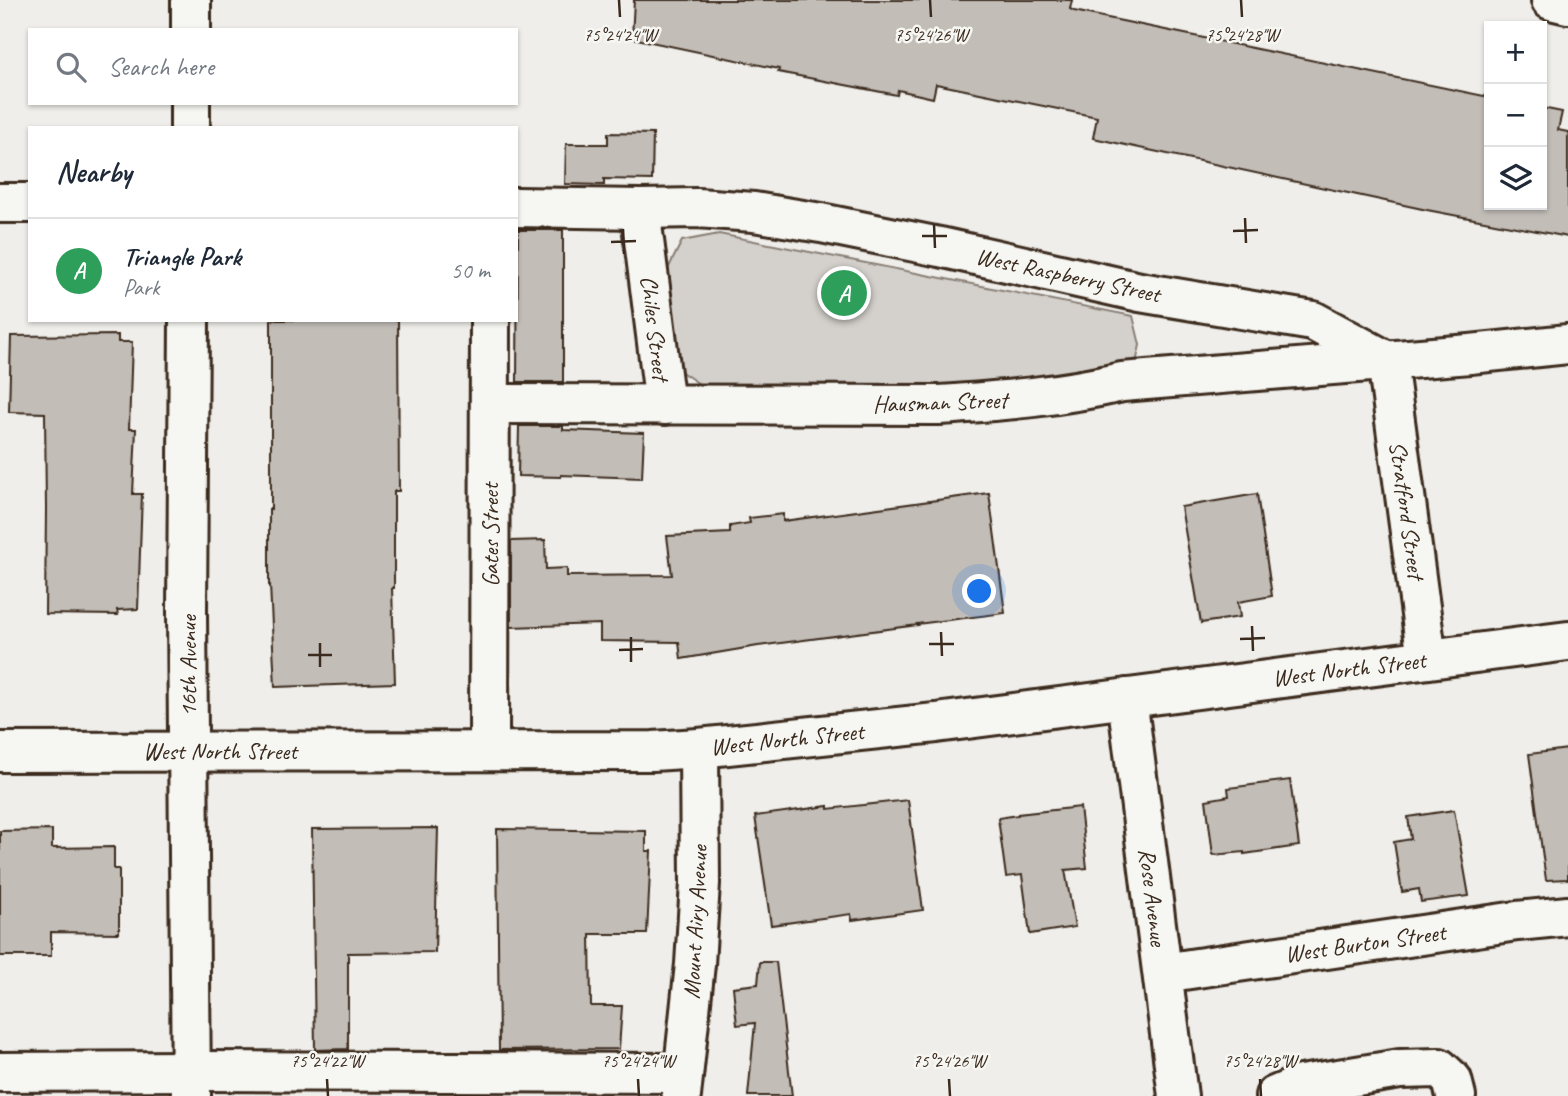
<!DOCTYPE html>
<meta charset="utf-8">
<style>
body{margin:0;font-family:Caveat,sans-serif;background:#f2f2f3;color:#1f2937}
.controls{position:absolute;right:21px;top:21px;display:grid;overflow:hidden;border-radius:0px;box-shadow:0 2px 5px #0004}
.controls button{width:63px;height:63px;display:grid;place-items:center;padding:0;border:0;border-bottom:2px solid #e0e1e3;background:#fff;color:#1f2937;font:35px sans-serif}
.you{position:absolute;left:980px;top:592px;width:24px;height:24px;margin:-18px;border:5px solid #fff;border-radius:50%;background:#1a73e8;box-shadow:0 0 0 10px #1a73e833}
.badge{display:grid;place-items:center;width:46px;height:46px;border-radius:50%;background:#1f6fb2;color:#fff;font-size:23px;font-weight:700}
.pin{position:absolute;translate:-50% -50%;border:4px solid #fff;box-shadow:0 2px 7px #0006}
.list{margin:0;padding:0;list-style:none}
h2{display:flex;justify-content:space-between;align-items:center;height:91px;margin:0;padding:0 28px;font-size:30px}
h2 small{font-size:23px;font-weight:400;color:#747a83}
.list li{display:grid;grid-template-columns:46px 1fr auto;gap:21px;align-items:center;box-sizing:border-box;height:105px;padding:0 28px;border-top:2px solid #e0e1e3}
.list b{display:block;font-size:26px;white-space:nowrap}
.list p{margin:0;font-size:23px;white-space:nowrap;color:#747a83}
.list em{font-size:23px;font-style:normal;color:#747a83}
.icon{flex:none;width:38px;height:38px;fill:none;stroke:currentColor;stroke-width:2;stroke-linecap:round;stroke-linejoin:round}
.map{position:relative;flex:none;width:1568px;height:1096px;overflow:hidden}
.search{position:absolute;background:#fff;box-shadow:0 2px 5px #0004;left:28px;top:28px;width:490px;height:77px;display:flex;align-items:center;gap:18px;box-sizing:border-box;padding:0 24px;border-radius:0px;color:#747a83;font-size:26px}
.panel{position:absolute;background:#fff;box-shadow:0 2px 5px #0004;left:28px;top:126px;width:490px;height:196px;border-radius:0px}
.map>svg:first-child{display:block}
.green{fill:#d4d1cc;stroke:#887e75;stroke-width:2}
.building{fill:#c2bdb7;stroke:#3b2a1e;stroke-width:2}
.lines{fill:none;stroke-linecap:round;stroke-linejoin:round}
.minor-casing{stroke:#3b2a1e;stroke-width:44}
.major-casing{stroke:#3b2a1e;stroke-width:44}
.minor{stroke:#f6f6f2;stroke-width:38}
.major{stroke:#f6f6f2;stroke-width:38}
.ticks{fill:none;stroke:#3b2a1e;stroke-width:2.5}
.labels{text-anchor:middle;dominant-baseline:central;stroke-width:5;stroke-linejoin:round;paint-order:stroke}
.street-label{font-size:24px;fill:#3b2a1e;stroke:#f6f6f2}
.ticks-label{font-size:18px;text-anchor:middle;fill:#3b2a1e;stroke:#f6f6f2;stroke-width:5;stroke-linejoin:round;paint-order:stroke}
</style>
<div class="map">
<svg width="1568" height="1096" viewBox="0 0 1568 1096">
<rect width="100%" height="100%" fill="#efeeea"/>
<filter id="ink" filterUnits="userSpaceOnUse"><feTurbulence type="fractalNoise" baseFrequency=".0143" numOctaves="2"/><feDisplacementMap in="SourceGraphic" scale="14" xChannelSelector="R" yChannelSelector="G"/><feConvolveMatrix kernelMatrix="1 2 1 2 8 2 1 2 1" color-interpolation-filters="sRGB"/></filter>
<g filter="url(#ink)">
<polygon class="green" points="719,234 1133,316 1140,345 1136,363 1120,369 960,388 704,387 680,371 667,271 682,241"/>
<g class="building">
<polygon points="634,0 1072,0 1070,9 1074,11 1489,97 1489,205 1542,205 1542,108 1562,112 1558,130 1568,132 1568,237 1427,210 1093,138 1097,117 936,84 933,98 898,90 897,95 778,72 779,69 632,38"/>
<polygon points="608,133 653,134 652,180 604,179 604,185 565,184 566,144 608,144"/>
<polygon points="518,230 563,230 563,382 517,382"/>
<polygon points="271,320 398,320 399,491 394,491 394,588 392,588 395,683 275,687 270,585 269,585 269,509 271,509"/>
<polygon points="118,335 118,342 132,342 129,429 136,429 133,494 142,494 138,609 117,610 118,615 45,614 46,508 45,413 9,412 11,336"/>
<polygon points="519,426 563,426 563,430 644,433 642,478 561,475 561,477 518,476"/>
<polygon points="989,493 1005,613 917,624 918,625 758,646 681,659 679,642 600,641 600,624 511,627 511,541 545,540 546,569 567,568 567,576 672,575 667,536 730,533 730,526 750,523 749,518 783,514 783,521"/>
<polygon points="1257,494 1272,596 1238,602 1240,617 1201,623 1181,507"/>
<polygon points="1568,749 1568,879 1546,880 1529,754"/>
<polygon points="1290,780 1299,846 1244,854 1244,852 1213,855 1206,800 1229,796 1228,788"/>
<polygon points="908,800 923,910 852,920 851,914 771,925 755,816 828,806 828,809"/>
<polygon points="1080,807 1087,868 1065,870 1075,927 1030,934 1022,875 1006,877 998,818 1018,815 1018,814"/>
<polygon points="1454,810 1469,896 1421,902 1419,889 1402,892 1394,842 1411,839 1408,817"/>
<polygon points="438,828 435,952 348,953 348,1049 315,1050 312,829"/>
<polygon points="497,829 646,831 646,851 651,851 647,934 590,934 591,1006 622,1006 619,1049 499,1050"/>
<polygon points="52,830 52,848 114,847 114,869 119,869 119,933 51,932 51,956 0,956 0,831"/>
<polygon points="760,962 776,962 792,1096 748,1096 755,1023 737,1025 733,987 758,984"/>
</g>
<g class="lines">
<g class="minor-casing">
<g id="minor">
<polyline points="191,30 191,0"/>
<polyline points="190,128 190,103"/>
<polyline points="0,203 30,203"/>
<polyline points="516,207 640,209 697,208 754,212 821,223 940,247 1140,292 1313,321 1387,361"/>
<polyline points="640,209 665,405"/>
<polyline points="189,320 187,613 191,1096"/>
<polyline points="1387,361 1427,659"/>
<path d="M490 404 939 405C1001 401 1062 396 1122 382L1470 354 1568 344"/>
<polyline points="1127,698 1178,1096"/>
<polyline points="489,750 490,320"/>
<polyline points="0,752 653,751 699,748 936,723 1568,641"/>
<polyline points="1163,973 1517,921 1568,916"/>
<polyline points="0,1072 191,1071 683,1073"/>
<polyline points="681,1096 695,964 700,883 699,748"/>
<polyline points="1275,1096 1301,1085 1400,1069 1439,1068 1452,1080 1456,1096"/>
</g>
</g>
<g class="major-casing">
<polyline id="major" points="1551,0 1568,4"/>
</g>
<use href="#minor" class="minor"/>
<use href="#major" class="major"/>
</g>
</g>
<path class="ticks" d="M619 0 620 17M930 0 931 17M1241 0 1242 17M1245 218 1246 243M934 224 935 248M623 229 624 254M1233 231 1258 230M922 236H947M611 242 636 241M1252 626 1253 651M941 632 942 656M631 637V662M1240 639 1265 638M320 643V667M929 644H954M619 650 643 649M308 655H332M327 1079 328 1096M638 1079 639 1096M949 1079 950 1096M1260 1079 1261 1096"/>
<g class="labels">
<g class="street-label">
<text transform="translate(1068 275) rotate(12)">West Raspberry Street</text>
<text transform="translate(655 328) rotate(83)">Chiles Street</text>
<text transform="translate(940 402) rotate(-2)">Hausman Street</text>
<text transform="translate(1407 510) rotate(82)">Stratford Street</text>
<text transform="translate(490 535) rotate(-90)">Gates Street</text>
<text transform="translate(188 666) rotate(-90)">16th Avenue</text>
<text transform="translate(1349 669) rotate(-7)">West North Street</text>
<text transform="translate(787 739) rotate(-6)">West North Street</text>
<text x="220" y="751">West North Street</text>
<text transform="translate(1153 897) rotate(83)">Rose Avenue</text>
<text transform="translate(695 922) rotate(-87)">Mount Airy Avenue</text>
<text transform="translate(1365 943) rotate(-8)">West Burton Street</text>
</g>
</g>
<g class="ticks-label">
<text x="620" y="41">75°24'24"W</text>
<text x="931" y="41">75°24'26"W</text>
<text x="1242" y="41">75°24'28"W</text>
<text x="327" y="1067">75°24'22"W</text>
<text x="638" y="1067">75°24'24"W</text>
<text x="949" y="1067">75°24'26"W</text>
<text x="1260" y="1067">75°24'28"W</text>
</g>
</svg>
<div class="controls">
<button>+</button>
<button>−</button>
<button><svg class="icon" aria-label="layers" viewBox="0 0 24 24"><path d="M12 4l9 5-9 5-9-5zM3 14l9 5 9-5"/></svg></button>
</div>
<div class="you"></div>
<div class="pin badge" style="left:844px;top:293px;background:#2e9e5b">A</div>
<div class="search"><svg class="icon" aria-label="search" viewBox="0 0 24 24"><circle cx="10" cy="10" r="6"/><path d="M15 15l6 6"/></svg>Search here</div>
<section class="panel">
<h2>Nearby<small></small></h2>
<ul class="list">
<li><span class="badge" style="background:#2e9e5b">A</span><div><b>Triangle Park</b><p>Park</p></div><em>50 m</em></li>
</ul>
</section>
</div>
